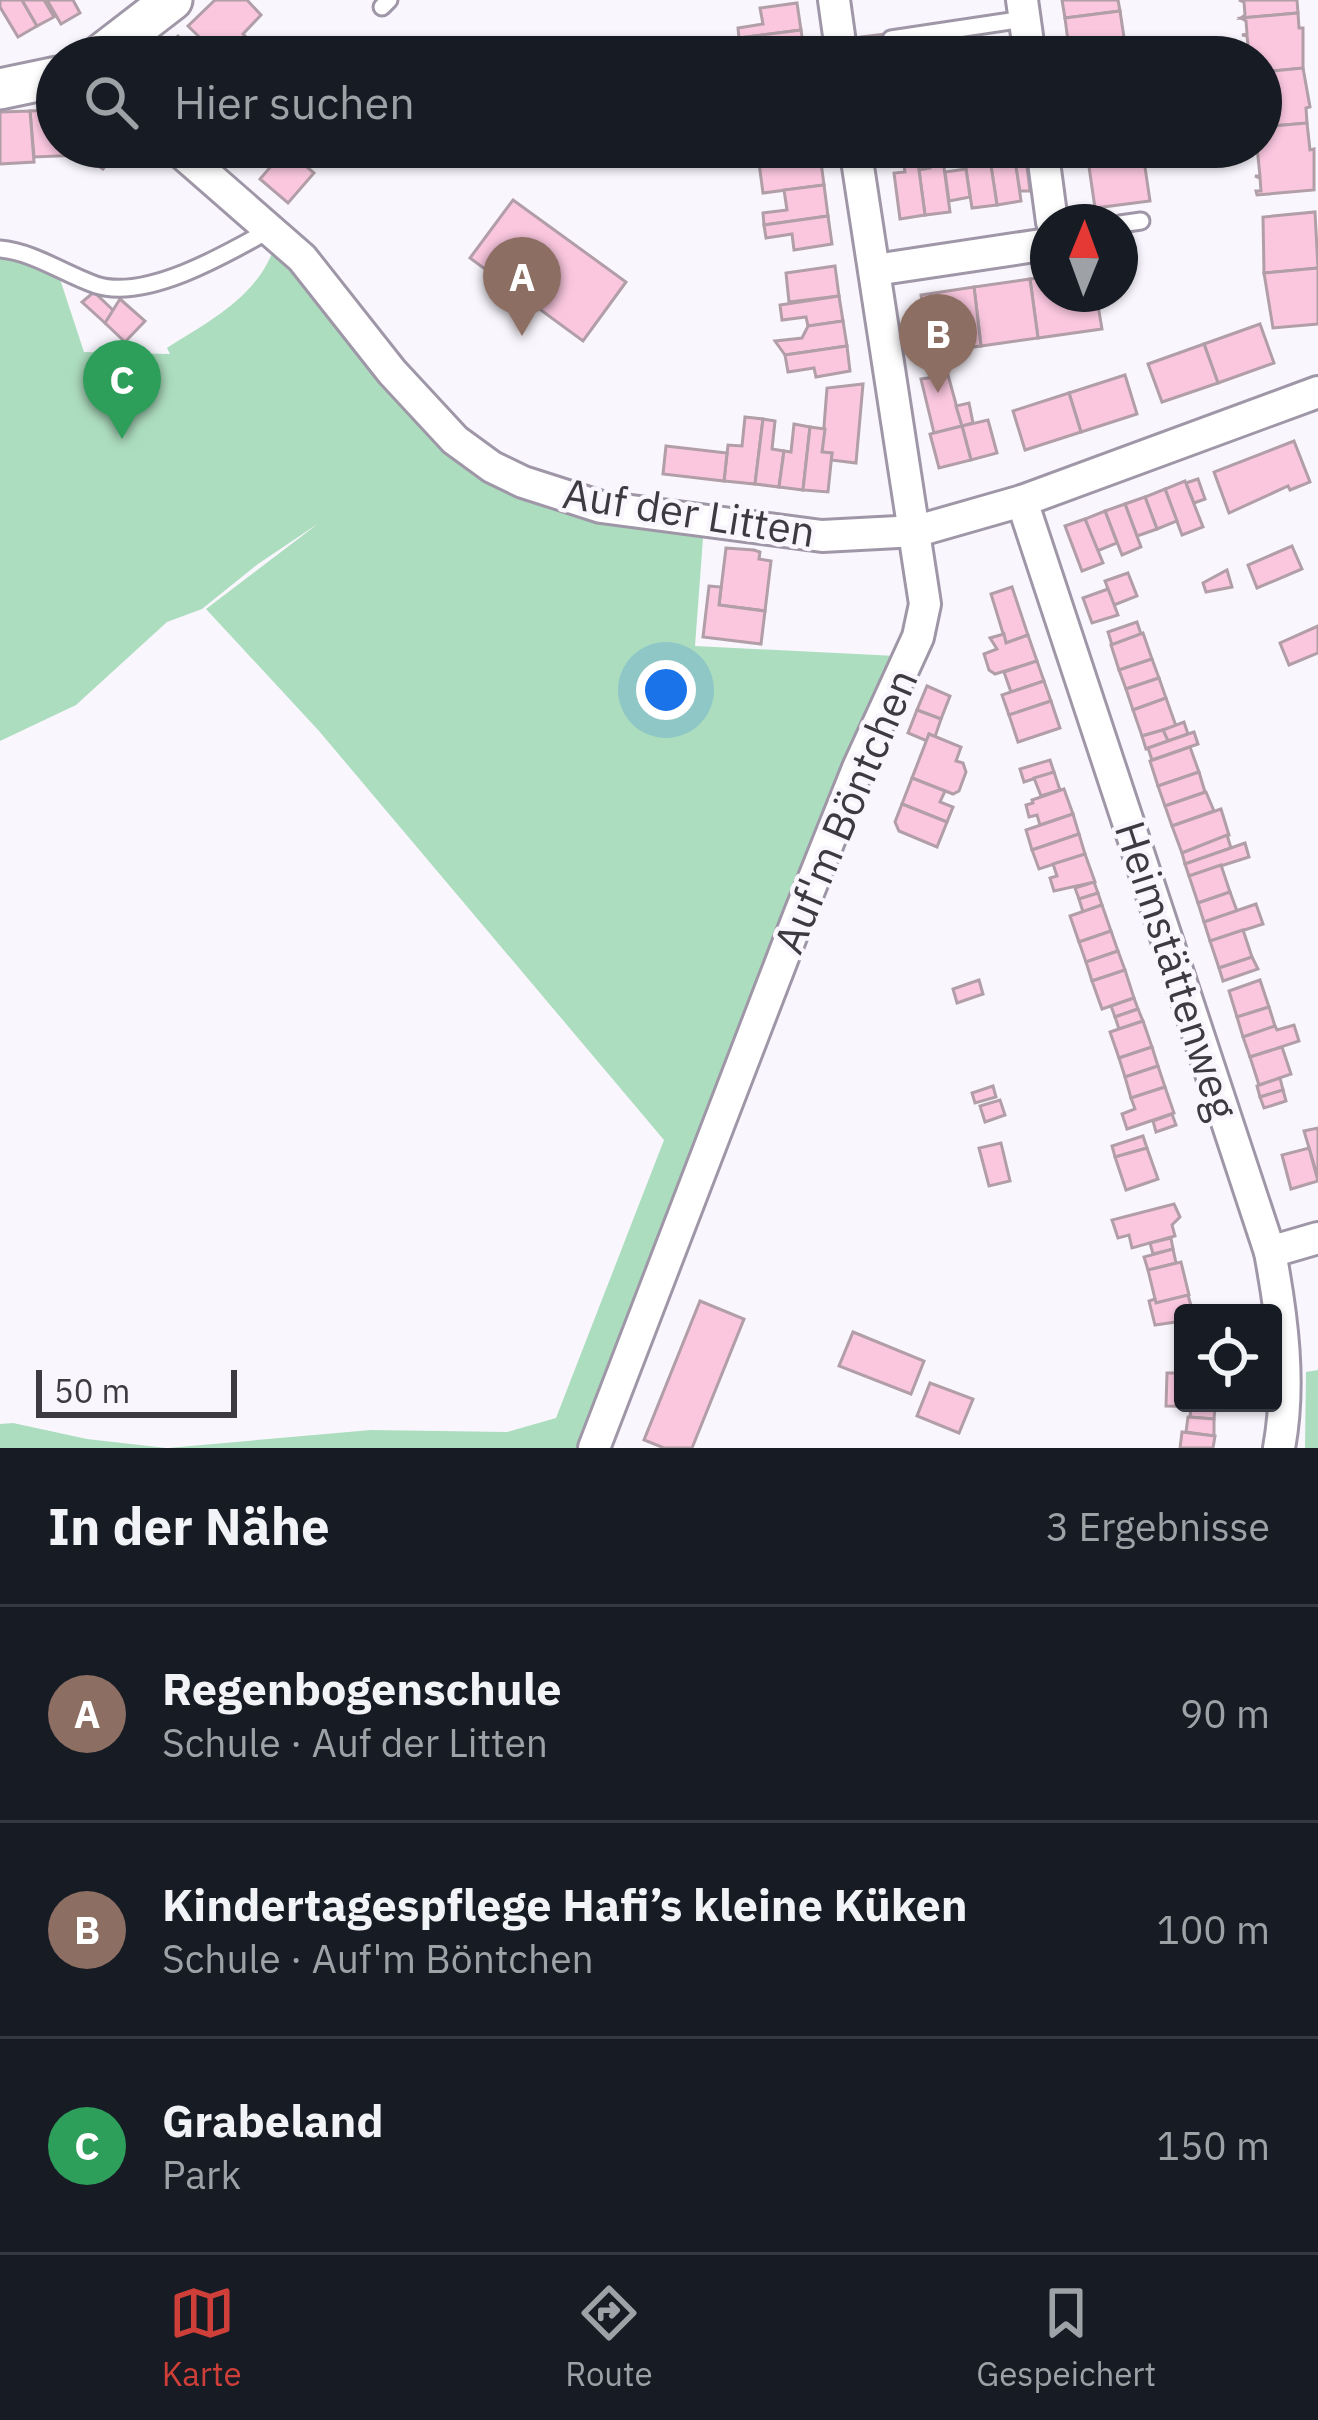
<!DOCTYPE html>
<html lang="de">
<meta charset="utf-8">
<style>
body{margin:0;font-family:"IBM Plex Sans",sans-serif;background:#242831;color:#f1f3f6}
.controls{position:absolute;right:36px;bottom:36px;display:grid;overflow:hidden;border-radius:12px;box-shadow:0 3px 9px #0004}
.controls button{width:108px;height:108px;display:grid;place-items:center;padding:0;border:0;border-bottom:3px solid #363941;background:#171b24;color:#f1f3f6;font:60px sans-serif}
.compass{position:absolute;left:1030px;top:204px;width:108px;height:108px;border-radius:50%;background:#171b24;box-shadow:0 3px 9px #0004;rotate:1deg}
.scale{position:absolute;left:36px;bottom:30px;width:201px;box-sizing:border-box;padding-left:12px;border:6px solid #3d3a40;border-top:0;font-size:33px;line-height:42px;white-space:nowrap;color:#3d3a40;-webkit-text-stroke:9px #f9f6fd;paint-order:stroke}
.you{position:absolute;left:666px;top:690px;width:42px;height:42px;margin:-30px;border:9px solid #fff;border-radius:50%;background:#1a73e8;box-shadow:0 0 0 18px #1a73e833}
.badge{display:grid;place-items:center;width:78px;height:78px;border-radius:50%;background:#cd3f38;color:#fff;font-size:39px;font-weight:700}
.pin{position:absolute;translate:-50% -99px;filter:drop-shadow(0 3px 6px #0008)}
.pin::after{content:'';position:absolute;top:63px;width:42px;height:36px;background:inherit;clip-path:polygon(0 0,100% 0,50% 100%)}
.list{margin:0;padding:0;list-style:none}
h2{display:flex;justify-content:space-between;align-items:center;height:156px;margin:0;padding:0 48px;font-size:51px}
h2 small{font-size:39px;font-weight:400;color:#9ea1a6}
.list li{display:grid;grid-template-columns:78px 1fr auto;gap:36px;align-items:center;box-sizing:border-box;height:216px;padding:0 48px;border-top:3px solid #363941}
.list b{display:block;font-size:45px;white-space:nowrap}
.list p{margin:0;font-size:39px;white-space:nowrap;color:#9ea1a6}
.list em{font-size:39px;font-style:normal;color:#9ea1a6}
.icon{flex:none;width:66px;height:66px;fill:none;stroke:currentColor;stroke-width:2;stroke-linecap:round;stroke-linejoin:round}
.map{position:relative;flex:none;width:1318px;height:1448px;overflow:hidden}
.search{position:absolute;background:#171b24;box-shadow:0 3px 9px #0004;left:36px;right:36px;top:36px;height:132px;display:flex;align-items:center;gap:30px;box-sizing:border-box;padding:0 42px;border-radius:66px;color:#9ea1a6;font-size:45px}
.sheet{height:804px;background:#171b24}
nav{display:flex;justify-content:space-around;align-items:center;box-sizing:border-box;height:168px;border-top:3px solid #363941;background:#171b24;font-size:33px;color:#9ea1a6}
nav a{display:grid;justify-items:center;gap:6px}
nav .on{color:#cd3f38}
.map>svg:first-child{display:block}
.green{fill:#adddbf}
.building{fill:#fac7df;stroke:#b19ea7;stroke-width:3}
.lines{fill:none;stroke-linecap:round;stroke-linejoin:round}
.service-casing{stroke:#9f97a7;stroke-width:21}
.minor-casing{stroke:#9f97a7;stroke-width:36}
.tertiary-casing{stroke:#9f97a7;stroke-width:45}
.service{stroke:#fff;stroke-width:15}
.minor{stroke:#fff;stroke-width:30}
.tertiary{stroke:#fff;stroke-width:39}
.labels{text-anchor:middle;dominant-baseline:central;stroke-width:9;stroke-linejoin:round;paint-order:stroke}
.street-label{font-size:42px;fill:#3d3a40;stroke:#f9f6fd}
</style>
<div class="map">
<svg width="1318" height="1448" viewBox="0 0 1318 1448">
<rect width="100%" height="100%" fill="#f9f6fd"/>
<g class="green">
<path d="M0 248 55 264 84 352 170 354 167 348C209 321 254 299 273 251L523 493 704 525 695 646 896 656 594 1448H168L371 1430 507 1432 556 1418 664 1140 319 731 206 609 319 523 258 564 202 609 167 622 76 705 0 741Z"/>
<polygon points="1318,1370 1318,1448 1305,1448 1306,1372"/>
<polygon points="13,1423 87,1439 166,1448 0,1448 0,1424"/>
</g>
<g class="building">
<polygon points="0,0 22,0 37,26 18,37 0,7"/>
<polygon points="22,0 44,0 54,17 37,26"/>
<polygon points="47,0 73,0 80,13 61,24"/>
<polygon points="215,0 247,0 261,15 243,34 249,40 243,45 237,40 220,57 188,26"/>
<polygon points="1062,0 1118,0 1120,11 1065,18"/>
<polygon points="1239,0 1297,0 1298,13 1241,18 1245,15 1244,2"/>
<polygon points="797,3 801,30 739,38 738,28 763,24 760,8"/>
<polygon points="1120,11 1127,57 1070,57 1065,18"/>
<polygon points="1298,13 1299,28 1303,28 1303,68 1261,72 1261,57 1244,57 1249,54 1247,36 1242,35 1247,34 1246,21 1241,18"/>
<polygon points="801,30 804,50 765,55 764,47 741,51 739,38"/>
<polygon points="886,34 888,45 863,48 861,37"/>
<polygon points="178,36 198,57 156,57"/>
<polygon points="1303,68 1310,107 1306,108 1307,123 1261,127 1261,72"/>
<polygon points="57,110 57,147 120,147 103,169 81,155 34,157 30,111"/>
<polygon points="30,111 34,162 0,164 0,112"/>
<polygon points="1307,123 1310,150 1314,149 1314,190 1257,195 1256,191 1261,191 1260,178 1255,176 1260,176 1257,147 1261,147 1261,127"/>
<polygon points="819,147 824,185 763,193 757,148"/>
<polygon points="1142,147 1150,201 1095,208 1087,153"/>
<polygon points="286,149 314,173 288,203 260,179"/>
<polygon points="1014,150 1021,201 997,205 990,159 1001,158 1000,152"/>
<polygon points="989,153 997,205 972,208 965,163 976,161 975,155"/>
<polygon points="1026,159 1030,191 1020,191 1015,161"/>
<polygon points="943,160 950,212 925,215 919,170 930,168 929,162"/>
<polygon points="918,163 925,215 900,219 894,173 905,172 904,165"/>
<polygon points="966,169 970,197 949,201 945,172"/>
<polygon points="824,185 828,216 764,225 763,213 787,210 784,190"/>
<polygon points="513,200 626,282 583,341 470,258"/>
<polygon points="1315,212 1318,268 1264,273 1263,217"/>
<polygon points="828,216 832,244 794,250 792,234 766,238 764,225"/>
<polygon points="835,266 839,296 789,302 786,273"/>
<polygon points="1318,268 1318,324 1273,328 1264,273"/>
<polygon points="1048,277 1048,294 1096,294 1102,329 1038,338 1030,279"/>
<polygon points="1030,279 1038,338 981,346 974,287"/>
<polygon points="974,287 981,346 930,353 921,295"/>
<polygon points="94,292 115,312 105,323 82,302"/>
<polygon points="839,296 843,321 808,326 806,317 782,320 780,305"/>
<polygon points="120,299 145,321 125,342 105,323"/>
<polygon points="843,321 847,346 785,355 775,341 802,338 808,326"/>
<polygon points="1260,324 1274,363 1218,383 1204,344"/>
<polygon points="1204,344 1218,383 1162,402 1148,364"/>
<polygon points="847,346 850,371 816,377 814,368 788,372 785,355"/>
<polygon points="948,375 962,426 934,433 921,379"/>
<polygon points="1125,375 1137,414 1081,432 1069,393"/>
<polygon points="863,384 856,463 831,460 832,453 822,452 827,388"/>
<polygon points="1069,393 1081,432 1025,450 1013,411"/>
<polygon points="969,403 973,423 962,426 956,406"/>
<polygon points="745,417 763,419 755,484 724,481 728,445 742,446"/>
<polygon points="763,419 775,421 772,449 784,451 779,487 755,484"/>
<polygon points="988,420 997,453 971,460 962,426"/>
<polygon points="794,424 810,427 803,490 779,487 784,451 791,452"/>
<polygon points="962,426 971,460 939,468 930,434"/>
<polygon points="810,427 825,429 822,452 832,453 828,492 803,490"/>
<polygon points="1294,441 1310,482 1290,490 1288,486 1229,513 1214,472"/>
<polygon points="666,446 727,453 724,481 663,474"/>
<polygon points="1198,479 1205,499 1194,503 1186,483"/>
<polygon points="1185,481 1203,527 1182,535 1165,489"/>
<polygon points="1165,489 1177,521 1157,529 1145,497"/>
<polygon points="1145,497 1157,529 1137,536 1125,504"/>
<polygon points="1125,504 1141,547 1122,555 1105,511"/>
<polygon points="1105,511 1117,543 1097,551 1085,519"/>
<polygon points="1085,519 1103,563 1082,571 1065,526"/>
<polygon points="1292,546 1302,569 1257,588 1248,565"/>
<polygon points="726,548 754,550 760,552 759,559 771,561 765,611 719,605"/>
<polygon points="1227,570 1232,587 1206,592 1203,583"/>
<polygon points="1128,573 1137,596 1114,605 1105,581"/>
<polygon points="709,586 721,587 719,605 765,611 761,644 703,637"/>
<polygon points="1012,587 1028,635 1006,643 991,594"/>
<polygon points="1108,589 1118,615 1092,623 1083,598"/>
<polygon points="1137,622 1141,634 1112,645 1108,632"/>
<polygon points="1318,626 1318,653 1289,665 1280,643"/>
<polygon points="1143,633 1152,659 1119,670 1111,645"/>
<polygon points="1004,634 1006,643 1028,635 1037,661 995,674 989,670 984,654 997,649 990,638"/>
<polygon points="1152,659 1159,678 1126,689 1119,670"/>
<polygon points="1037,661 1044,681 1011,692 1004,672"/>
<polygon points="1159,678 1166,698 1133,710 1126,689"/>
<polygon points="1044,681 1051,701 1009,715 1002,695"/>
<polygon points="927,686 950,696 941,719 917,710"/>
<polygon points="1166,698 1176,726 1142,736 1133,710"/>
<polygon points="1051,701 1060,728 1018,742 1009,715"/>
<polygon points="917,710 941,719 935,737 929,734 927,741 908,733"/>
<polygon points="1184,722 1188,734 1168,741 1163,730"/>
<polygon points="1163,730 1168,741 1146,749 1142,736"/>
<polygon points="1194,732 1198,744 1152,760 1148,748"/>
<polygon points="929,734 961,747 956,761 963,763 966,772 959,791 953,794 912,778"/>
<polygon points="1190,747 1199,772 1158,786 1150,761"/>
<polygon points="1050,760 1054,772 1024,782 1020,769"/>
<polygon points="1054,772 1060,790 1041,796 1034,778"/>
<polygon points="1199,772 1205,792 1165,806 1158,786"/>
<polygon points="912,778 945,791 940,802 953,807 947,822 902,804"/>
<polygon points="1064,789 1073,814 1040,825 1037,815 1029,817 1026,805 1033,803 1032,800"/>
<polygon points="1206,792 1214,811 1172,826 1165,806"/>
<polygon points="902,804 947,822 937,847 899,831 895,822"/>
<polygon points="1221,809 1229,835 1182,853 1172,826"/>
<polygon points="1073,814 1079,834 1032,850 1026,830"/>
<polygon points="1079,834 1085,854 1039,869 1032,850"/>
<polygon points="1227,835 1231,848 1185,864 1182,853"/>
<polygon points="1245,843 1249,857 1189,876 1185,864"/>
<polygon points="1085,854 1095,882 1054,891 1050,878 1057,876 1053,864"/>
<polygon points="1221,865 1230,892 1198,903 1189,876"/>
<polygon points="1094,882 1098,893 1079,899 1075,888"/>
<polygon points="1230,892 1237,911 1204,922 1198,903"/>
<polygon points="1098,893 1102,905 1083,912 1079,899"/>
<polygon points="1256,904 1263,924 1210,941 1204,922"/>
<polygon points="1102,905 1111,931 1079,942 1070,916"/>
<polygon points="1243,930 1252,957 1219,968 1210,941"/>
<polygon points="1111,931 1118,951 1086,962 1079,942"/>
<polygon points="1118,951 1125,970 1092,981 1086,962"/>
<polygon points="1252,957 1258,969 1223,981 1219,968"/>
<polygon points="1125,970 1134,998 1102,1009 1092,981"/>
<polygon points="979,980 983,994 957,1003 953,989"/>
<polygon points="1260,980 1269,1007 1237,1017 1229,991"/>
<polygon points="1134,998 1138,1009 1115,1017 1111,1006"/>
<polygon points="1269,1007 1275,1026 1243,1037 1237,1017"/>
<polygon points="1138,1009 1143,1021 1119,1029 1115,1017"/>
<polygon points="1143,1021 1152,1047 1119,1058 1110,1032"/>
<polygon points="1294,1025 1299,1041 1250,1057 1243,1037 1275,1026 1277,1030"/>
<polygon points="1152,1047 1158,1066 1125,1077 1119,1058"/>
<polygon points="1282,1047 1291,1074 1259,1085 1250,1057"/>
<polygon points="1158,1066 1165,1087 1131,1098 1125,1077"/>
<polygon points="1280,1078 1283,1090 1260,1097 1257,1086"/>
<polygon points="993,1086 996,1097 975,1103 972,1093"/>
<polygon points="1165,1087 1174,1113 1127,1129 1122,1114 1135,1109 1131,1098"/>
<polygon points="1283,1090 1286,1101 1264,1108 1260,1097"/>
<polygon points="1000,1100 1005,1115 985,1122 980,1106"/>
<polygon points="1172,1114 1176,1125 1156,1132 1153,1121"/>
<polygon points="1318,1128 1318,1178 1304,1131"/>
<polygon points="1143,1136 1147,1148 1115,1157 1112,1146"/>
<polygon points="1001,1143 1010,1181 989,1186 979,1148"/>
<polygon points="1147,1148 1158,1179 1126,1190 1115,1157"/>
<polygon points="1309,1148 1318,1181 1291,1189 1282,1155"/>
<polygon points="1174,1204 1180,1217 1172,1225 1175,1236 1132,1248 1129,1235 1118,1238 1112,1220"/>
<polygon points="1171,1238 1173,1249 1153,1254 1150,1243"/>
<polygon points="1173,1249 1176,1263 1148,1270 1144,1257"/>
<polygon points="1181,1262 1189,1295 1156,1303 1148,1270"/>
<polygon points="1188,1295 1193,1313 1183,1313 1183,1321 1155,1325 1149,1301 1155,1299 1156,1303"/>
<polygon points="700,1301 744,1319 692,1448 664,1448 644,1440"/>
<polygon points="853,1332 924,1361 911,1394 839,1366"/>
<polygon points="1167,1373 1183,1373 1183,1403 1217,1403 1217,1407 1166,1406"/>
<polygon points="930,1383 973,1399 959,1433 917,1416"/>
<polygon points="1191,1407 1215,1407 1214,1419 1190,1417"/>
<polygon points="1188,1417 1214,1419 1214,1436 1186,1432"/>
<polygon points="1182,1432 1215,1436 1213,1448 1180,1448"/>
</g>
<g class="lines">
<g class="service-casing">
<g id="service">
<polyline points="382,7 389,0"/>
<polyline points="891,39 1024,19"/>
<polyline points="1120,224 1141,221"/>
<path d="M0 249C34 252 64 274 96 285 146 301 227 254 271 229"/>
</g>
</g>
<g class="minor-casing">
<g id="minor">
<polyline points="834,0 842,57"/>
<polyline points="1022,0 1030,57"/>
<polyline points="175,147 302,258 392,372 455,440 492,467 523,482 601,507 822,536 917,531 1022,501 1318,392"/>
<polyline points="1042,147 1052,222"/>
<polyline points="875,270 1048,244"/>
<path d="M1022 501 1270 1252C1282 1316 1291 1384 1279 1448"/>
<polyline points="1270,1252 1318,1238"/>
<polyline points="594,1448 800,913 858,768 918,637 925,604 855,147"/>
</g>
</g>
<g class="tertiary-casing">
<g id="tertiary">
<polyline points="98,57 172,0"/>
<polyline points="0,89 57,77"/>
</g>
</g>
<use href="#service" class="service"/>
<use href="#minor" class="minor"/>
<use href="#tertiary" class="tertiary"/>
</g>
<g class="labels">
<g class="street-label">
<text transform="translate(689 512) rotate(9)">Auf der Litten</text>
<text transform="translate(845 811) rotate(-67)">Auf'm Böntchen</text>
<text transform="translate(1177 970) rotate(72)">Heimstättenweg</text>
</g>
</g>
</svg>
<div class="controls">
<button><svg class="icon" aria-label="locate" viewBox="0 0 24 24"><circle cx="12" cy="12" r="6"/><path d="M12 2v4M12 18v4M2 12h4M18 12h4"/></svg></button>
</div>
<svg class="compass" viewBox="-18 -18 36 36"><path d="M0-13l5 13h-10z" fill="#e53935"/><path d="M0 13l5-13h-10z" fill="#9ea1a6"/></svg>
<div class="scale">50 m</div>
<div class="you"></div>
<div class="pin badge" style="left:522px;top:336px;background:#8d6e63">A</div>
<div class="pin badge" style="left:938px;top:393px;background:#8d6e63">B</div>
<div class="pin badge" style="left:122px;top:439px;background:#2e9e5b">C</div>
<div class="search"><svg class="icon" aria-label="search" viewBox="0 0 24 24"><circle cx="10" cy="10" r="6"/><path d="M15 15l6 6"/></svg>Hier suchen</div>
</div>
<section class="sheet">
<h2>In der Nähe<small>3 Ergebnisse</small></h2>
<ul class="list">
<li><span class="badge" style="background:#8d6e63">A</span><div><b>Regenbogenschule</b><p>Schule · Auf der Litten</p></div><em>90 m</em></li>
<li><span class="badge" style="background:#8d6e63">B</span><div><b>Kindertagespflege Hafi’s kleine Küken</b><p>Schule · Auf'm Böntchen</p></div><em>100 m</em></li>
<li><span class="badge" style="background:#2e9e5b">C</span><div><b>Grabeland</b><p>Park</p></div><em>150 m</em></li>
</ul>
</section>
<nav>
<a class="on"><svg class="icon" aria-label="map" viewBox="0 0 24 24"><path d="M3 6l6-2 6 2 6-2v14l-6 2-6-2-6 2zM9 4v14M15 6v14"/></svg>Karte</a>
<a><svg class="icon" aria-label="directions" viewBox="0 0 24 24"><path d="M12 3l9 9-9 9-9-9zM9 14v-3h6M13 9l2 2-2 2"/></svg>Route</a>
<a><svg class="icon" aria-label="saved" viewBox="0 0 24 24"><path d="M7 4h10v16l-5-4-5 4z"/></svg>Gespeichert</a>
</nav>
